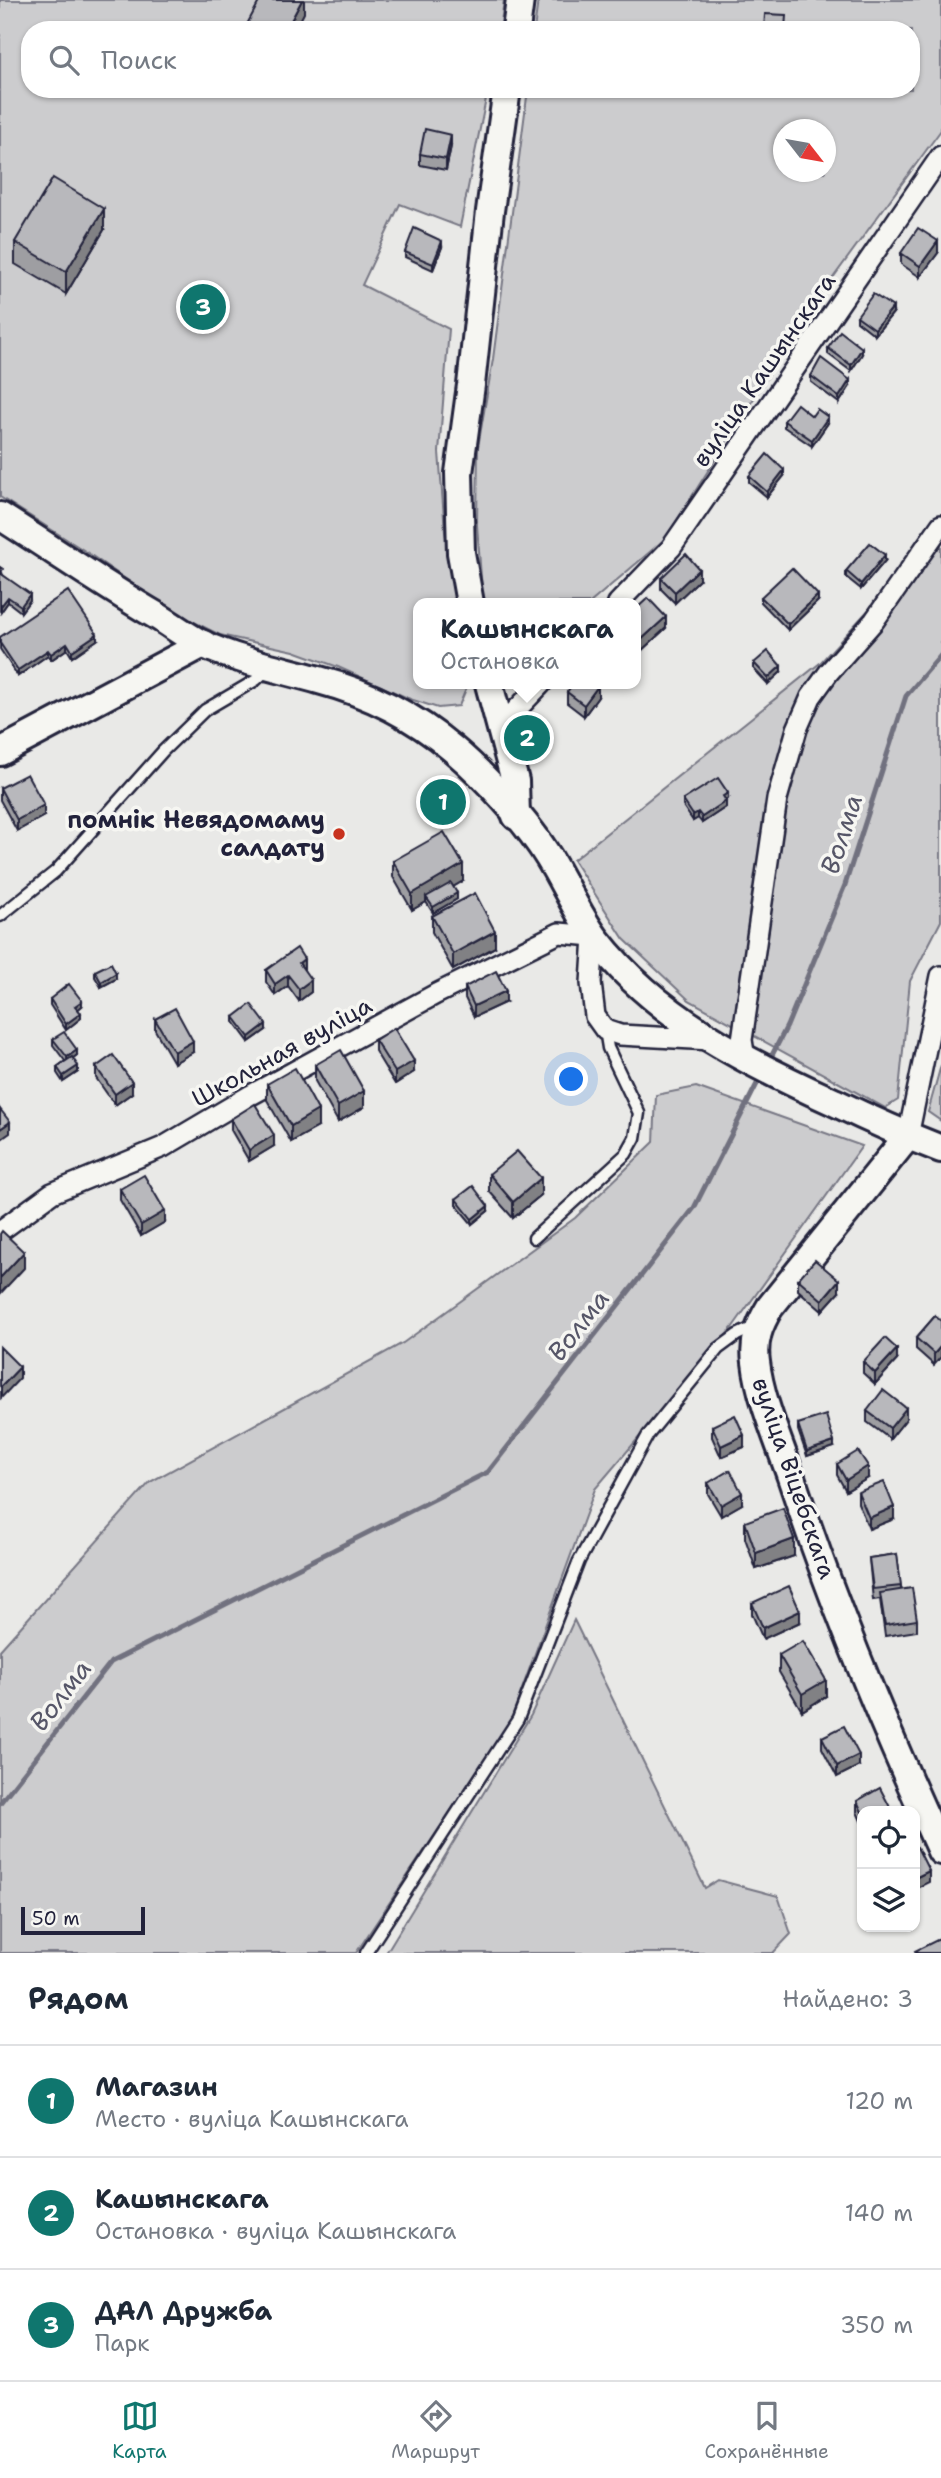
<!DOCTYPE html>
<html lang="ru">
<meta charset="utf-8">
<style>
body{margin:0;font-family:"Shantell Sans",sans-serif;background:#f2f2f3;color:#1f2937}
.controls{position:absolute;right:21px;bottom:21px;display:grid;overflow:hidden;border-radius:14px;box-shadow:0 2px 5px #0004}
.controls button{width:63px;height:63px;display:grid;place-items:center;padding:0;border:0;border-bottom:2px solid #e0e1e3;background:#fff;color:#1f2937;font:35px sans-serif}
.compass{position:absolute;left:773px;top:119px;width:63px;height:63px;border-radius:50%;background:#fff;box-shadow:0 2px 5px #0004;rotate:121deg}
.scale{position:absolute;left:21px;bottom:18px;width:124px;box-sizing:border-box;padding-left:7px;border:4px solid #22223b;border-top:0;font-size:19px;line-height:24px;white-space:nowrap;color:#22223b;-webkit-text-stroke:5px #f6f6f2;paint-order:stroke}
.you{position:absolute;left:572px;top:1080px;width:24px;height:24px;margin:-18px;border:5px solid #fff;border-radius:50%;background:#1a73e8;box-shadow:0 0 0 10px #1a73e833}
.badge{display:grid;place-items:center;width:46px;height:46px;border-radius:50%;background:#0f766e;color:#fff;font-size:23px;font-weight:700}
.pin{position:absolute;translate:-50% -50%;border:4px solid #fff;box-shadow:0 2px 7px #0006}
.popup{position:absolute;left:413px;top:598px;width:228px;height:91px;box-sizing:border-box;display:grid;place-content:center;border-radius:14px;background:#fff;filter:drop-shadow(0 2px 5px #0005);font-size:23px;white-space:nowrap;color:#747a83}
.popup b{font-size:26px;color:#1f2937}
.popup::after{content:'';position:absolute;left:50%;top:100%;margin-left:-14px;border:14px solid transparent;border-top-color:#fff}
.list{margin:0;padding:0;list-style:none}
h2{display:flex;justify-content:space-between;align-items:center;height:91px;margin:0;padding:0 28px;font-size:30px}
h2 small{font-size:23px;font-weight:400;color:#747a83}
.list li{display:grid;grid-template-columns:46px 1fr auto;gap:21px;align-items:center;box-sizing:border-box;height:112px;padding:0 28px;border-top:2px solid #e0e1e3}
.list b{display:block;font-size:26px;white-space:nowrap}
.list p{margin:0;font-size:23px;white-space:nowrap;color:#747a83}
.list em{font-size:23px;font-style:normal;color:#747a83}
.icon{flex:none;width:38px;height:38px;fill:none;stroke:currentColor;stroke-width:2;stroke-linecap:round;stroke-linejoin:round}
.map{position:relative;flex:none;width:941px;height:1953px;overflow:hidden}
.search{position:absolute;background:#fff;box-shadow:0 2px 5px #0004;left:21px;right:21px;top:21px;height:77px;display:flex;align-items:center;gap:18px;box-sizing:border-box;padding:0 24px;border-radius:28px;color:#747a83;font-size:26px}
.sheet{height:427px;background:#fff}
nav{display:flex;justify-content:space-around;align-items:center;box-sizing:border-box;height:98px;border-top:2px solid #e0e1e3;background:#fff;font-size:19px;color:#747a83}
nav a{display:grid;justify-items:center;gap:4px}
nav .on{color:#0f766e}
.map>svg:first-child{display:block}
.green{fill:#ccccce;stroke:#777784;stroke-width:2;fill-rule:evenodd}
.lines{fill:none;stroke-linecap:round;stroke-linejoin:round}
.stream{stroke:#71717f;stroke-width:5}
.lane-casing{stroke:#22223b;stroke-width:15}
.street-casing{stroke:#22223b;stroke-width:24}
.secondary-casing{stroke:#22223b;stroke-width:32}
.lane{stroke:#f6f6f2;stroke-width:10}
.street{stroke:#f6f6f2;stroke-width:19}
.secondary{stroke:#f6f6f2;stroke-width:26}
.wall{fill:#9e9ea2;stroke:#22223b;stroke-width:2}
.shaded-wall{fill:#818184;stroke:#22223b;stroke-width:2}
.building{fill:#b8b8bc;stroke:#22223b;stroke-width:2}
.poi-dot{fill:#c8321e;stroke:#f6f6f2;stroke-width:2.5}
.labels{text-anchor:middle;dominant-baseline:central;stroke-width:7;stroke-linejoin:round;paint-order:stroke}
.street-label{font-size:24px;fill:#22223b;stroke:#f6f6f2}
.poi-label{font-size:24px;font-weight:bold;fill:#22223b;stroke:#f6f6f2;text-anchor:end}
.water-label{font-size:26px;font-style:italic;fill:#565668;stroke:#f6f6f2}
</style>
<div class="map">
<svg width="941" height="1953" viewBox="0 0 941 1953">
<rect width="100%" height="100%" fill="#e9e9e7"/>
<filter id="ink" filterUnits="userSpaceOnUse"><feTurbulence type="fractalNoise" baseFrequency=".0143" numOctaves="2"/><feDisplacementMap in="SourceGraphic" scale="14" xChannelSelector="R" yChannelSelector="G"/><feConvolveMatrix kernelMatrix="1 2 1 2 8 2 1 2 1" color-interpolation-filters="sRGB"/></filter>
<g filter="url(#ink)">
<g class="green">
<polygon points="0,0 504,0 500,30 30,30 30,89 488,89 460,227 400,204 362,285 449,329 439,452 445,532 458,603 419,603 419,684 468,684 459,706 438,708 410,699 338,667 294,651 220,635 172,611 85,551 0,497"/>
<path d="M538 0H941V130L811 308 665 539 590 603H483L477 525 478 447 493 359 528 89H911V30H534ZM783 130H825V172H783Z"/>
<polygon points="941,527 941,921 910,981 898,1100 885,1108 689,1000 624,939 573,860 820,663 925,548"/>
<polygon points="941,1065 941,1121 928,1112"/>
<polygon points="696,1087 862,1146 732,1328 595,1489 510,1722 356,1953 0,1953 0,1650 150,1482 403,1343 575,1218 654,1142 656,1095"/>
<polygon points="574,1620 705,1888 718,1880 778,1896 791,1934 773,1953 386,1953 531,1715"/>
</g>
<g class="lines">
<g class="stream">
<polyline points="769,1061 787,1026 845,885 906,696 941,655"/>
<polyline points="0,1803 111,1662 488,1472 694,1208 761,1076"/>
</g>
<g class="lane-casing">
<g id="lane">
<polyline points="0,916 56,871 163,751 205,710 256,680 267,670"/>
<polyline points="534,1238 626,1154 635,1138 639,1113 608,1048 605,1030"/>
<polyline points="366,1953 518,1719 579,1561 648,1435 718,1349 737,1335 756,1326"/>
</g>
</g>
<g class="street-casing">
<g id="street">
<polyline points="618,603 671,548 941,156"/>
<polyline points="501,726 541,684"/>
<polyline points="745,1059 742,1040 777,799 797,729 811,697 829,672 874,621 941,525"/>
<polyline points="908,1136 941,976"/>
<polyline points="0,1231 52,1193 163,1147 251,1095 436,994 559,933 594,936 591,983 595,1016 605,1030 620,1035 711,1040"/>
</g>
</g>
<g class="secondary-casing">
<g id="secondary">
<polyline points="516,30 520,0"/>
<path d="M0 516C52 549 104 585 157 616 172 625 186 636 202 644 239 661 280 669 319 680 368 693 414 716 453 749 484 775 528 823 549 858 565 884 578 915 596 939 656 1017 746 1062 834 1102 869 1119 905 1135 941 1149"/>
<polyline points="470,603 461,553 459,473 471,385 490,211 507,89"/>
<polyline points="489,684 515,781 516,816"/>
<polyline points="0,752 203,644"/>
<path d="M908 1136 770 1307C759 1325 753 1341 756 1362 760 1399 780 1444 792 1480 834 1607 885 1730 941 1851"/>
</g>
</g>
<use href="#lane" class="lane"/>
<use href="#street" class="street"/>
<use href="#secondary" class="secondary"/>
</g>
<g class="wall">
<polygon points="451,146 446,170 420,165 420,154"/>
<polygon points="104,230 66,294 15,264 15,242"/>
<polygon points="442,247 433,270 405,257 405,252"/>
<polygon points="901,253 938,253 920,277 901,264"/>
<polygon points="893,313 875,335 857,321 857,316"/>
<polygon points="828,348 862,354 851,371 828,354"/>
<polygon points="811,376 850,386 839,403 811,382"/>
<polygon points="812,416 828,423 812,446 784,427 784,421"/>
<polygon points="749,476 784,476 767,497 749,482"/>
<polygon points="885,561 861,589 846,577 846,571"/>
<polygon points="0,567 3,575 30,600 21,612 8,602 1,612 0,611"/>
<polygon points="661,578 699,580 675,603 661,589"/>
<polygon points="761,597 818,601 788,630 761,602"/>
<polygon points="635,610 666,628 641,651 635,645"/>
<polygon points="0,637 97,640 72,657 67,649 51,660 48,655 18,676 0,649"/>
<polygon points="754,663 781,672 768,684 754,669"/>
<polygon points="567,692 598,697 584,716 567,703"/>
<polygon points="436,784 450,803 439,809 436,801"/>
<polygon points="0,788 44,816 17,831 0,800"/>
<polygon points="728,798 725,800 726,807 702,823 698,818 693,821 683,806 683,800"/>
<polygon points="393,861 463,881 453,887 457,899 433,913 426,902 412,910 393,877"/>
<polygon points="432,916 495,947 453,970 432,932"/>
<polygon points="266,970 304,970 311,992 299,1001 288,986 275,995 266,982"/>
<polygon points="95,971 116,979 101,987 95,977"/>
<polygon points="465,987 506,1002 474,1017 465,998"/>
<polygon points="50,999 82,1006 78,1009 81,1018 66,1030 50,1005"/>
<polygon points="234,1017 266,1030 249,1042 234,1022"/>
<polygon points="155,1019 193,1052 174,1063 155,1030"/>
<polygon points="53,1039 77,1055 73,1058 78,1072 63,1082 57,1073 57,1067 65,1061 53,1045"/>
<polygon points="375,1040 414,1072 395,1084 375,1051"/>
<polygon points="315,1065 364,1107 338,1122 315,1081"/>
<polygon points="96,1067 132,1093 115,1105 96,1078"/>
<polygon points="267,1084 318,1127 291,1142 267,1100"/>
<polygon points="231,1119 274,1146 249,1161 231,1130"/>
<polygon points="489,1174 541,1195 513,1218 489,1191"/>
<polygon points="120,1189 165,1222 141,1236 120,1200"/>
<polygon points="456,1199 488,1211 472,1224 456,1205"/>
<polygon points="798,1279 839,1292 822,1311 798,1290"/>
<polygon points="935,1316 934,1365 916,1349 916,1338"/>
<polygon points="897,1360 875,1384 863,1373 863,1362"/>
<polygon points="867,1411 906,1419 890,1439 867,1422"/>
<polygon points="798,1424 834,1447 807,1456 798,1430"/>
<polygon points="712,1426 744,1447 721,1457 712,1437"/>
<polygon points="837,1464 868,1478 846,1491 837,1475"/>
<polygon points="708,1483 742,1504 721,1516 708,1494"/>
<polygon points="858,1492 894,1519 869,1529 858,1503"/>
<polygon points="745,1522 794,1556 756,1569 745,1538"/>
<polygon points="897,1554 901,1589 917,1620 917,1631 885,1636 880,1599 873,1600 869,1558"/>
<polygon points="752,1603 800,1622 763,1639 752,1614"/>
<polygon points="779,1655 826,1696 802,1711 779,1672"/>
<polygon points="822,1737 859,1766 837,1777 822,1748"/>
<polygon points="857,1801 862,1811 862,1823 857,1812"/>
</g>
<g class="shaded-wall">
<polygon points="302,0 304,0 304,13 295,30 286,30"/>
<polygon points="451,135 451,146 446,170 446,159"/>
<polygon points="104,209 104,230 66,294 66,272"/>
<polygon points="442,241 442,247 433,270 433,264"/>
<polygon points="938,241 938,253 920,277 920,266"/>
<polygon points="893,307 893,313 875,335 875,329"/>
<polygon points="862,348 862,354 851,371 851,365"/>
<polygon points="850,380 850,386 839,403 839,397"/>
<polygon points="828,417 828,423 812,446 812,440"/>
<polygon points="784,470 784,476 767,497 767,492"/>
<polygon points="885,555 885,561 861,589 861,584"/>
<polygon points="699,569 699,580 675,603 675,592"/>
<polygon points="30,594 30,600 21,612 21,606"/>
<polygon points="818,595 818,601 788,630 788,624"/>
<polygon points="8,597 8,602 1,612 1,606"/>
<polygon points="666,617 666,628 641,651 641,640"/>
<polygon points="97,634 97,640 72,657 72,651"/>
<polygon points="67,643 67,649 51,660 51,654"/>
<polygon points="48,650 48,655 18,676 18,670"/>
<polygon points="781,666 781,672 768,684 768,678"/>
<polygon points="598,686 598,697 584,716 584,705"/>
<polygon points="450,786 450,803 439,809 439,792"/>
<polygon points="728,793 728,798 723,802 723,796"/>
<polygon points="726,801 726,807 702,823 702,817"/>
<polygon points="44,805 44,816 17,831 17,820"/>
<polygon points="698,812 698,818 693,821 693,815"/>
<polygon points="463,864 463,881 429,901 426,897 426,902 412,910 412,894"/>
<polygon points="457,893 457,899 433,913 433,907"/>
<polygon points="495,931 495,947 453,970 453,954"/>
<polygon points="304,959 304,970 299,963"/>
<polygon points="116,973 116,979 101,987 101,982"/>
<polygon points="288,975 288,986 275,995 275,984"/>
<polygon points="311,980 311,992 299,1001 299,989"/>
<polygon points="506,991 506,1002 474,1017 474,1006"/>
<polygon points="82,1001 82,1006 75,1012 75,1006"/>
<polygon points="81,1013 81,1018 66,1030 66,1024"/>
<polygon points="266,1024 266,1030 249,1042 249,1037"/>
<polygon points="193,1041 193,1052 174,1063 174,1052"/>
<polygon points="77,1050 77,1055 67,1063 67,1057"/>
<polygon points="414,1061 414,1072 395,1084 395,1072"/>
<polygon points="78,1066 78,1072 63,1082 63,1076"/>
<polygon points="132,1082 132,1093 115,1105 115,1094"/>
<polygon points="364,1091 364,1107 338,1122 338,1106"/>
<polygon points="318,1110 318,1127 291,1142 291,1126"/>
<polygon points="10,1122 10,1133 0,1140 0,1129"/>
<polygon points="274,1135 274,1146 249,1161 249,1150"/>
<polygon points="541,1178 541,1195 513,1218 513,1202"/>
<polygon points="488,1206 488,1211 472,1224 472,1219"/>
<polygon points="165,1211 165,1222 141,1236 141,1225"/>
<polygon points="24,1252 24,1268 0,1294 0,1278"/>
<polygon points="839,1280 839,1292 822,1311 822,1300"/>
<polygon points="941,1346 941,1357 934,1365 934,1354"/>
<polygon points="897,1349 897,1360 875,1384 875,1373"/>
<polygon points="20,1367 20,1378 1,1398 1,1387"/>
<polygon points="906,1408 906,1419 890,1439 890,1428"/>
<polygon points="744,1435 744,1447 721,1457 721,1446"/>
<polygon points="834,1442 834,1447 807,1456 807,1451"/>
<polygon points="868,1466 868,1478 846,1491 846,1480"/>
<polygon points="742,1493 742,1504 721,1516 721,1505"/>
<polygon points="894,1507 894,1519 869,1529 869,1518"/>
<polygon points="794,1539 794,1556 756,1569 756,1553"/>
<polygon points="800,1611 800,1622 763,1639 763,1628"/>
<polygon points="826,1680 826,1696 802,1711 802,1694"/>
<polygon points="859,1755 859,1766 837,1777 837,1766"/>
<polygon points="929,1871 929,1882 915,1889 915,1878"/>
</g>
<g class="building">
<polygon points="260,0 302,0 286,30 249,30 245,28"/>
<polygon points="765,14 786,15 785,30 764,30"/>
<polygon points="425,129 451,135 446,159 420,154"/>
<polygon points="53,178 104,209 66,272 15,242"/>
<polygon points="414,228 442,241 433,264 405,252"/>
<polygon points="918,228 938,241 920,266 901,253"/>
<polygon points="873,294 893,307 875,329 857,316"/>
<polygon points="840,331 862,348 851,365 828,348"/>
<polygon points="821,358 850,380 839,397 811,376"/>
<polygon points="797,404 812,416 817,409 828,417 812,440 784,421"/>
<polygon points="767,454 784,470 767,492 749,476"/>
<polygon points="870,543 885,555 861,584 846,571"/>
<polygon points="686,554 699,569 675,592 661,578"/>
<polygon points="0,567 3,569 0,573 30,594 21,606 8,597 1,606 0,605"/>
<polygon points="792,568 818,595 788,624 761,597"/>
<polygon points="68,591 97,634 72,651 67,643 51,654 48,650 18,670 0,643 0,637"/>
<polygon points="648,598 666,617 641,640 635,634 635,610"/>
<polygon points="768,651 781,666 768,678 754,663"/>
<polygon points="573,684 595,684 598,686 584,705 567,692"/>
<polygon points="27,774 44,805 17,820 0,788"/>
<polygon points="718,778 728,793 723,796 726,801 702,817 698,812 693,815 683,800"/>
<polygon points="447,779 450,786 439,792 436,784"/>
<polygon points="444,832 463,864 412,894 393,861"/>
<polygon points="451,883 457,893 433,907 426,897"/>
<polygon points="475,893 495,931 453,954 432,916"/>
<polygon points="297,948 304,959 299,963 311,980 299,989 288,975 275,984 266,970"/>
<polygon points="111,963 116,973 101,982 95,971"/>
<polygon points="496,971 506,991 474,1006 465,987"/>
<polygon points="69,984 82,1001 75,1006 81,1013 66,1024 50,999"/>
<polygon points="251,1004 266,1024 249,1037 234,1017"/>
<polygon points="175,1008 193,1041 174,1052 155,1019"/>
<polygon points="394,1028 414,1061 395,1072 375,1040"/>
<polygon points="64,1032 77,1050 67,1057 53,1039"/>
<polygon points="341,1050 364,1091 338,1106 315,1065"/>
<polygon points="113,1055 132,1082 115,1094 96,1067"/>
<polygon points="72,1057 78,1066 63,1076 57,1067"/>
<polygon points="295,1068 318,1110 291,1126 267,1084"/>
<polygon points="255,1104 274,1135 249,1150 231,1119"/>
<polygon points="0,1109 10,1122 0,1129"/>
<polygon points="517,1151 541,1178 513,1202 489,1174"/>
<polygon points="144,1175 165,1211 141,1225 120,1189"/>
<polygon points="473,1186 488,1206 472,1219 456,1199"/>
<polygon points="2,1231 24,1252 0,1278 0,1234"/>
<polygon points="815,1260 839,1280 822,1300 798,1279"/>
<polygon points="935,1316 941,1321 941,1346 934,1354 916,1338"/>
<polygon points="885,1338 897,1349 875,1373 863,1362"/>
<polygon points="0,1347 20,1367 1,1387 0,1386"/>
<polygon points="883,1390 906,1408 890,1428 867,1411"/>
<polygon points="735,1415 744,1435 721,1446 712,1426"/>
<polygon points="826,1415 834,1442 807,1451 798,1424"/>
<polygon points="858,1451 868,1466 846,1480 837,1464"/>
<polygon points="730,1470 742,1493 721,1505 708,1483"/>
<polygon points="884,1482 894,1507 869,1518 858,1492"/>
<polygon points="783,1508 794,1539 756,1553 745,1522"/>
<polygon points="897,1554 901,1586 873,1589 869,1558"/>
<polygon points="789,1586 800,1611 763,1628 752,1603"/>
<polygon points="912,1588 917,1620 885,1625 880,1593"/>
<polygon points="803,1641 826,1680 802,1694 779,1655"/>
<polygon points="844,1726 859,1755 837,1766 822,1737"/>
<polygon points="880,1788 892,1811 862,1812 857,1801"/>
<polygon points="917,1847 929,1871 915,1878 915,1848"/>
<polygon points="941,1938 941,1953 916,1953 915,1951"/>
</g>
</g>
<circle class="poi-dot" cx="339" cy="834" r="7"/>
<g class="labels">
<g class="street-label">
<text transform="translate(764 370) rotate(-55)">вуліца Кашынскага</text>
<text transform="translate(282 1052) rotate(-29)">Школьная вуліца</text>
<text transform="translate(794 1478) rotate(71)">вуліца Віцебскага</text>
</g>
<g class="poi-label">
<text x="325" y="820">помнік Невядомаму<tspan x="325" dy="28">салдату</tspan></text>
</g>
<g class="water-label">
<text transform="translate(841 834) rotate(-72)">Волма</text>
<text transform="translate(578 1325) rotate(-52)">Волма</text>
<text transform="translate(60 1695) rotate(-52)">Волма</text>
</g>
</g>
</svg>
<div class="controls">
<button><svg class="icon" aria-label="locate" viewBox="0 0 24 24"><circle cx="12" cy="12" r="6"/><path d="M12 2v4M12 18v4M2 12h4M18 12h4"/></svg></button>
<button><svg class="icon" aria-label="layers" viewBox="0 0 24 24"><path d="M12 4l9 5-9 5-9-5zM3 14l9 5 9-5"/></svg></button>
</div>
<svg class="compass" viewBox="-18 -18 36 36"><path d="M0-13l5 13h-10z" fill="#e53935"/><path d="M0 13l5-13h-10z" fill="#747a83"/></svg>
<div class="scale">50 m</div>
<div class="you"></div>
<div class="pin badge" style="left:443px;top:802px">1</div>
<div class="pin badge" style="left:527px;top:738px">2</div>
<div class="popup"><b>Кашынскага</b>Остановка</div>
<div class="pin badge" style="left:203px;top:307px">3</div>
<div class="search"><svg class="icon" aria-label="search" viewBox="0 0 24 24"><circle cx="10" cy="10" r="6"/><path d="M15 15l6 6"/></svg>Поиск</div>
</div>
<section class="sheet">
<h2>Рядом<small>Найдено: 3</small></h2>
<ul class="list">
<li><span class="badge">1</span><div><b>Магазин</b><p>Место · вуліца Кашынскага</p></div><em>120 m</em></li>
<li><span class="badge">2</span><div><b>Кашынскага</b><p>Остановка · вуліца Кашынскага</p></div><em>140 m</em></li>
<li><span class="badge">3</span><div><b>ДАЛ Дружба</b><p>Парк</p></div><em>350 m</em></li>
</ul>
</section>
<nav>
<a class="on"><svg class="icon" aria-label="map" viewBox="0 0 24 24"><path d="M3 6l6-2 6 2 6-2v14l-6 2-6-2-6 2zM9 4v14M15 6v14"/></svg>Карта</a>
<a><svg class="icon" aria-label="directions" viewBox="0 0 24 24"><path d="M12 3l9 9-9 9-9-9zM9 14v-3h6M13 9l2 2-2 2"/></svg>Маршрут</a>
<a><svg class="icon" aria-label="saved" viewBox="0 0 24 24"><path d="M7 4h10v16l-5-4-5 4z"/></svg>Сохранённые</a>
</nav>
